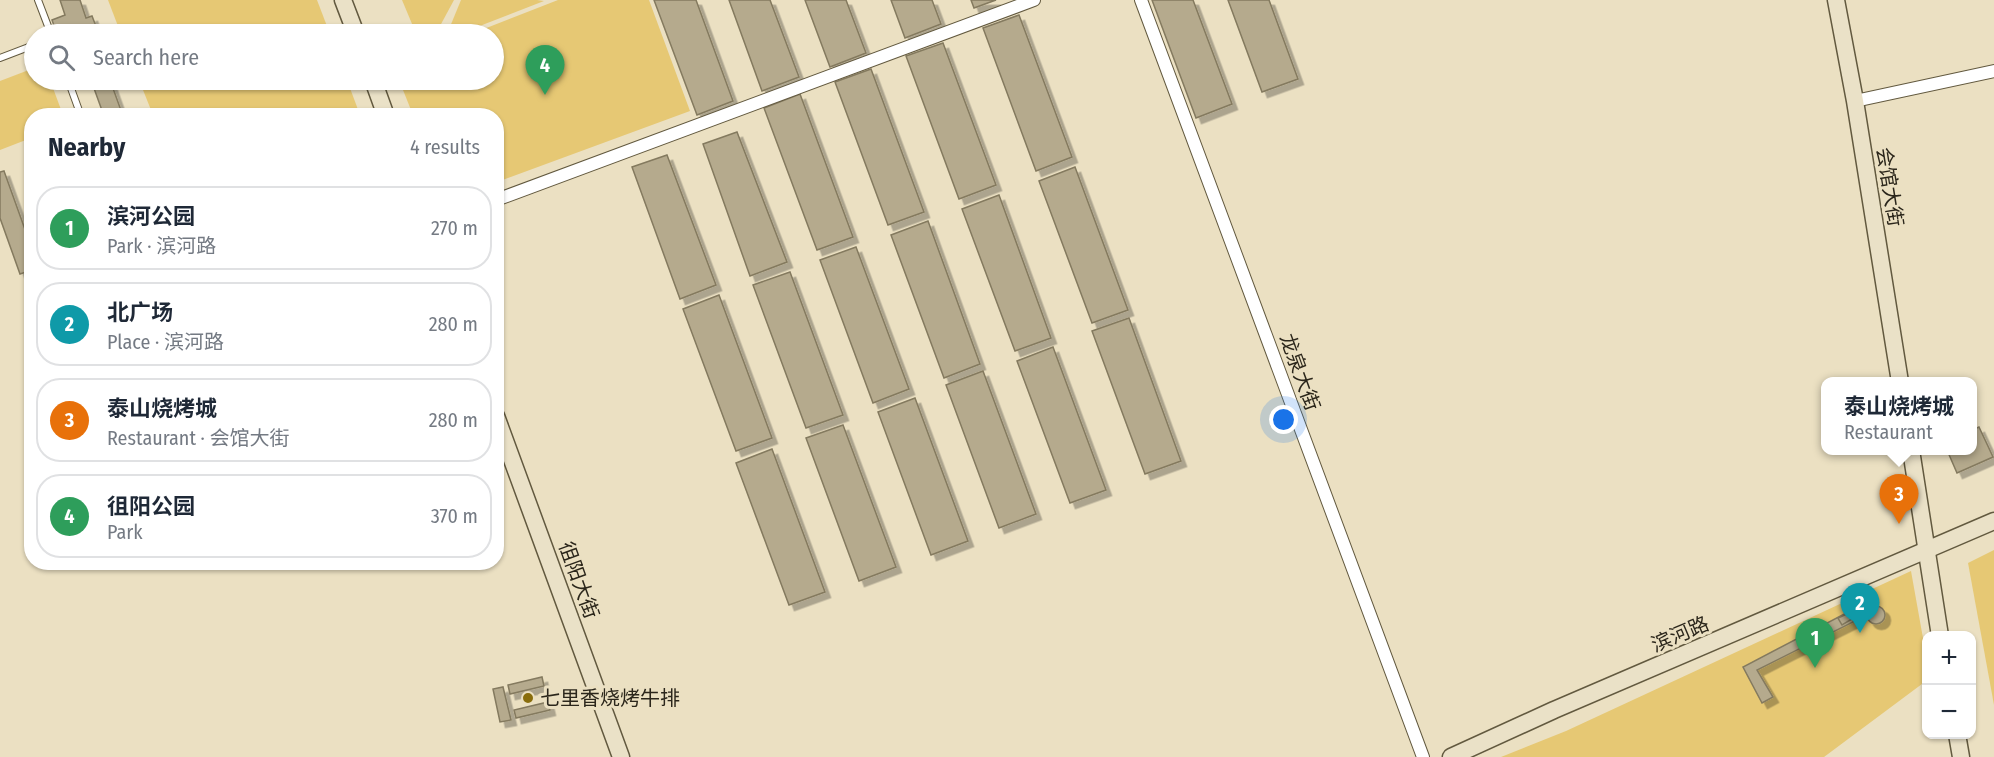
<!DOCTYPE html>
<meta charset="utf-8">
<style>
body{margin:0;font-family:"Fira Sans Condensed","Noto Sans SC",sans-serif;background:#f6f6f7;color:#1f2937}
.controls{position:absolute;right:18px;bottom:18px;display:grid;overflow:hidden;border-radius:12px;box-shadow:0 2px 4px #0004}
.controls button{width:54px;height:54px;display:grid;place-items:center;padding:0;border:0;border-bottom:2px solid #e0e1e3;background:#fff;color:#1f2937;font:30px sans-serif}
.you{position:absolute;left:1284px;top:420px;width:21px;height:21px;margin:-15px;border:4px solid #fff;border-radius:50%;background:#1a73e8;box-shadow:0 0 0 9px #1a73e833}
.badge{display:grid;place-items:center;width:39px;height:39px;border-radius:50%;background:#896d0c;color:#fff;font-size:20px;font-weight:700}
.pin{position:absolute;translate:-50% -50px;filter:drop-shadow(0 2px 3px #0008)}
.pin::after{content:'';position:absolute;top:32px;width:21px;height:18px;background:inherit;clip-path:polygon(0 0,100% 0,50% 100%)}
.popup{position:absolute;left:1821px;top:377px;width:156px;height:78px;box-sizing:border-box;display:grid;place-content:center;border-radius:12px;background:#fff;filter:drop-shadow(0 2px 4px #0005);font-size:20px;white-space:nowrap;color:#747a83}
.popup b{font-size:22px;color:#1f2937}
.popup::after{content:'';position:absolute;left:50%;top:100%;margin-left:-12px;border:12px solid transparent;border-top-color:#fff}
.list{margin:0;padding:0;list-style:none}
h2{display:flex;justify-content:space-between;align-items:center;height:78px;margin:0;padding:0 24px;font-size:26px}
h2 small{font-size:20px;font-weight:400;color:#747a83}
.list li{display:grid;grid-template-columns:39px 1fr auto;gap:18px;align-items:center;box-sizing:border-box;height:84px;margin:0 12px 12px;padding:0 12px;border:2px solid #e0e1e3;border-radius:24px}
.list b{display:block;font-size:22px;white-space:nowrap}
.list p{margin:0;font-size:20px;white-space:nowrap;color:#747a83}
.list em{font-size:20px;font-style:normal;color:#747a83}
.icon{flex:none;width:33px;height:33px;fill:none;stroke:currentColor;stroke-width:2;stroke-linecap:round;stroke-linejoin:round}
.map{position:relative;flex:none;width:1994px;height:757px;overflow:hidden}
.search{position:absolute;background:#fff;box-shadow:0 2px 4px #0004;left:24px;top:24px;width:480px;height:66px;display:flex;align-items:center;gap:15px;box-sizing:border-box;padding:0 21px;border-radius:33px;color:#747a83;font-size:22px}
.panel{position:absolute;background:#fff;box-shadow:0 2px 4px #0004;left:24px;top:108px;width:480px;height:462px;border-radius:24px}
.map>svg:first-child{display:block}
.green{fill:#e6c874}
.building{fill:#b5aa8d;stroke:#847a5f;stroke-width:1.5;filter:url(#shadow)}
.lines{fill:none;stroke-linecap:round;stroke-linejoin:round}
.lane-casing{stroke:#62593f;stroke-width:8}
.street-casing{stroke:#62593f;stroke-width:14}
.secondary-casing{stroke:#62593f;stroke-width:19}
.lane{stroke:#fff;stroke-width:6}
.street{stroke:#fff;stroke-width:12}
.secondary{stroke:#eae1c7;stroke-width:16}
.poi-dot{fill:#896d0c;stroke:#ebe0c2;stroke-width:2}
.labels{text-anchor:middle;dominant-baseline:central;stroke-width:6;stroke-linejoin:round;paint-order:stroke}
.street-label{font-size:20px;fill:#2b261b;stroke:#ebe0c2}
.poi-label{font-size:20px;fill:#2b261b;stroke:#ebe0c2;text-anchor:start}
</style>
<div class="map">
<svg width="1994" height="757" viewBox="0 0 1994 757">
<defs>
<filter id="shadow"><feDropShadow dx="5.5" dy="5.5" stdDeviation="0" flood-color="#0004"/></filter>
</defs>
<rect width="100%" height="100%" fill="#ebe0c2"/>
<g class="green">
<polygon points="108,0 317,0 330,34 121,34"/>
<polygon points="402,0 454,0 440,26 415,31"/>
<polygon points="461,0 537,0 544,1 459,34 447,34"/>
<polygon points="558,0 649,0 690,111 497,182 496,116 413,115 399,80 494,80 494,34 471,34"/>
<polygon points="34,68 34,80 50,80 63,115 32,116 31,138 0,150 0,81"/>
<polygon points="139,80 347,80 360,115 153,115"/>
<polygon points="1994,550 1994,705 1968,563"/>
<polygon points="1911,571 1926,655 1926,681 1824,757 1501,757 1566,731"/>
</g>
<g class="building">
<polygon points="60,0 80,0 86,18 92,16 99,34 57,34 52,20 65,15"/>
<polygon points="654,0 696,0 733,101 697,115"/>
<polygon points="729,0 770,0 799,77 762,91"/>
<polygon points="805,0 846,0 866,53 830,67"/>
<polygon points="891,0 932,0 941,24 905,38"/>
<polygon points="971,0 996,0 974,8"/>
<polygon points="1152,0 1193,0 1232,104 1196,118"/>
<polygon points="1228,0 1269,0 1298,79 1262,92"/>
<polygon points="1019,15 1072,157 1036,171 983,28"/>
<polygon points="943,43 996,185 959,199 906,56"/>
<polygon points="871,69 924,212 888,225 835,82"/>
<polygon points="91,80 110,80 123,116 104,116"/>
<polygon points="800,94 853,237 817,250 764,108"/>
<polygon points="737,132 787,262 750,276 703,144"/>
<polygon points="667,155 716,285 680,299 632,167"/>
<polygon points="1075,167 1128,310 1092,323 1039,181"/>
<polygon points="4,171 32,249 32,270 20,274 0,218 0,172"/>
<polygon points="999,195 1051,338 1015,351 962,209"/>
<polygon points="928,221 980,364 944,378 891,235"/>
<polygon points="856,247 909,389 873,403 820,260"/>
<polygon points="790,272 843,415 806,428 753,285"/>
<polygon points="719,295 772,438 736,451 683,309"/>
<polygon points="1129,318 1181,461 1145,474 1092,331"/>
<polygon points="1053,347 1106,490 1070,503 1017,361"/>
<polygon points="983,371 1036,514 999,528 946,385"/>
<polygon points="915,398 968,541 931,555 878,412"/>
<polygon points="843,425 896,567 859,581 806,438"/>
<polygon points="1979,427 1993,457 1957,473 1947,450 1972,450 1972,430"/>
<polygon points="772,449 825,592 789,605 736,463"/>
<circle cx="1876" cy="615" r="9"/>
<polygon points="1850,611 1855,621 1757,670 1773,697 1762,703 1743,667"/>
<polygon points="1849,613 1852,619 1842,625 1838,618"/>
<polygon points="542,677 544,686 510,694 508,685"/>
<polygon points="503,687 511,720 500,722 493,689"/>
<polygon points="548,702 550,710 516,718 514,710"/>
</g>
<g class="lines">
<g class="lane-casing">
<g id="lane">
<polyline points="38,0 51,34"/>
<polyline points="0,58 34,45"/>
<polyline points="68,80 81,116"/>
</g>
</g>
<g class="street-casing">
<g id="street">
<polyline points="1141,0 1423,757"/>
<polyline points="1855,101 1994,71"/>
<polyline points="496,200 1034,0"/>
</g>
</g>
<g class="secondary-casing">
<g id="secondary">
<polyline points="343,0 356,34"/>
<polyline points="1836,0 1855,101 1900,382"/>
<polyline points="373,80 386,116"/>
<polyline points="496,416 621,757"/>
<polyline points="1911,450 1940,636"/>
<polyline points="1957,734 1961,757"/>
<polyline points="1451,757 1554,710 1994,521"/>
</g>
</g>
<use href="#lane" class="lane"/>
<use href="#street" class="street"/>
<use href="#secondary" class="secondary"/>
</g>
<circle class="poi-dot" cx="528" cy="698" r="6"/>
<g class="labels">
<g class="street-label">
<text transform="translate(1890 187) rotate(81)">会馆大街</text>
<text transform="translate(1300 372) rotate(70)">龙泉大街</text>
<text transform="translate(579 580) rotate(70)">徂阳大街</text>
<text transform="translate(1680 634) rotate(-23)">滨河路</text>
</g>
<g class="poi-label">
<text x="540" y="698">七里香烧烤牛排</text>
</g>
</g>
</svg>
<div class="controls">
<button>+</button>
<button>−</button>
</div>
<div class="you"></div>
<div class="pin badge" style="left:1815px;top:668px;background:#2e9e5b">1</div>
<div class="pin badge" style="left:1860px;top:633px;background:#0f9aa8">2</div>
<div class="pin badge" style="left:1899px;top:524px;background:#e8710a">3</div>
<div class="popup"><b>泰山烧烤城</b>Restaurant</div>
<div class="pin badge" style="left:545px;top:95px;background:#2e9e5b">4</div>
<div class="search"><svg class="icon" aria-label="search" viewBox="0 0 24 24"><circle cx="10" cy="10" r="6"/><path d="M15 15l6 6"/></svg>Search here</div>
<section class="panel">
<h2>Nearby<small>4 results</small></h2>
<ul class="list">
<li><span class="badge" style="background:#2e9e5b">1</span><div><b>滨河公园</b><p>Park · 滨河路</p></div><em>270 m</em></li>
<li><span class="badge" style="background:#0f9aa8">2</span><div><b>北广场</b><p>Place · 滨河路</p></div><em>280 m</em></li>
<li><span class="badge" style="background:#e8710a">3</span><div><b>泰山烧烤城</b><p>Restaurant · 会馆大街</p></div><em>280 m</em></li>
<li><span class="badge" style="background:#2e9e5b">4</span><div><b>徂阳公园</b><p>Park</p></div><em>370 m</em></li>
</ul>
</section>
</div>
